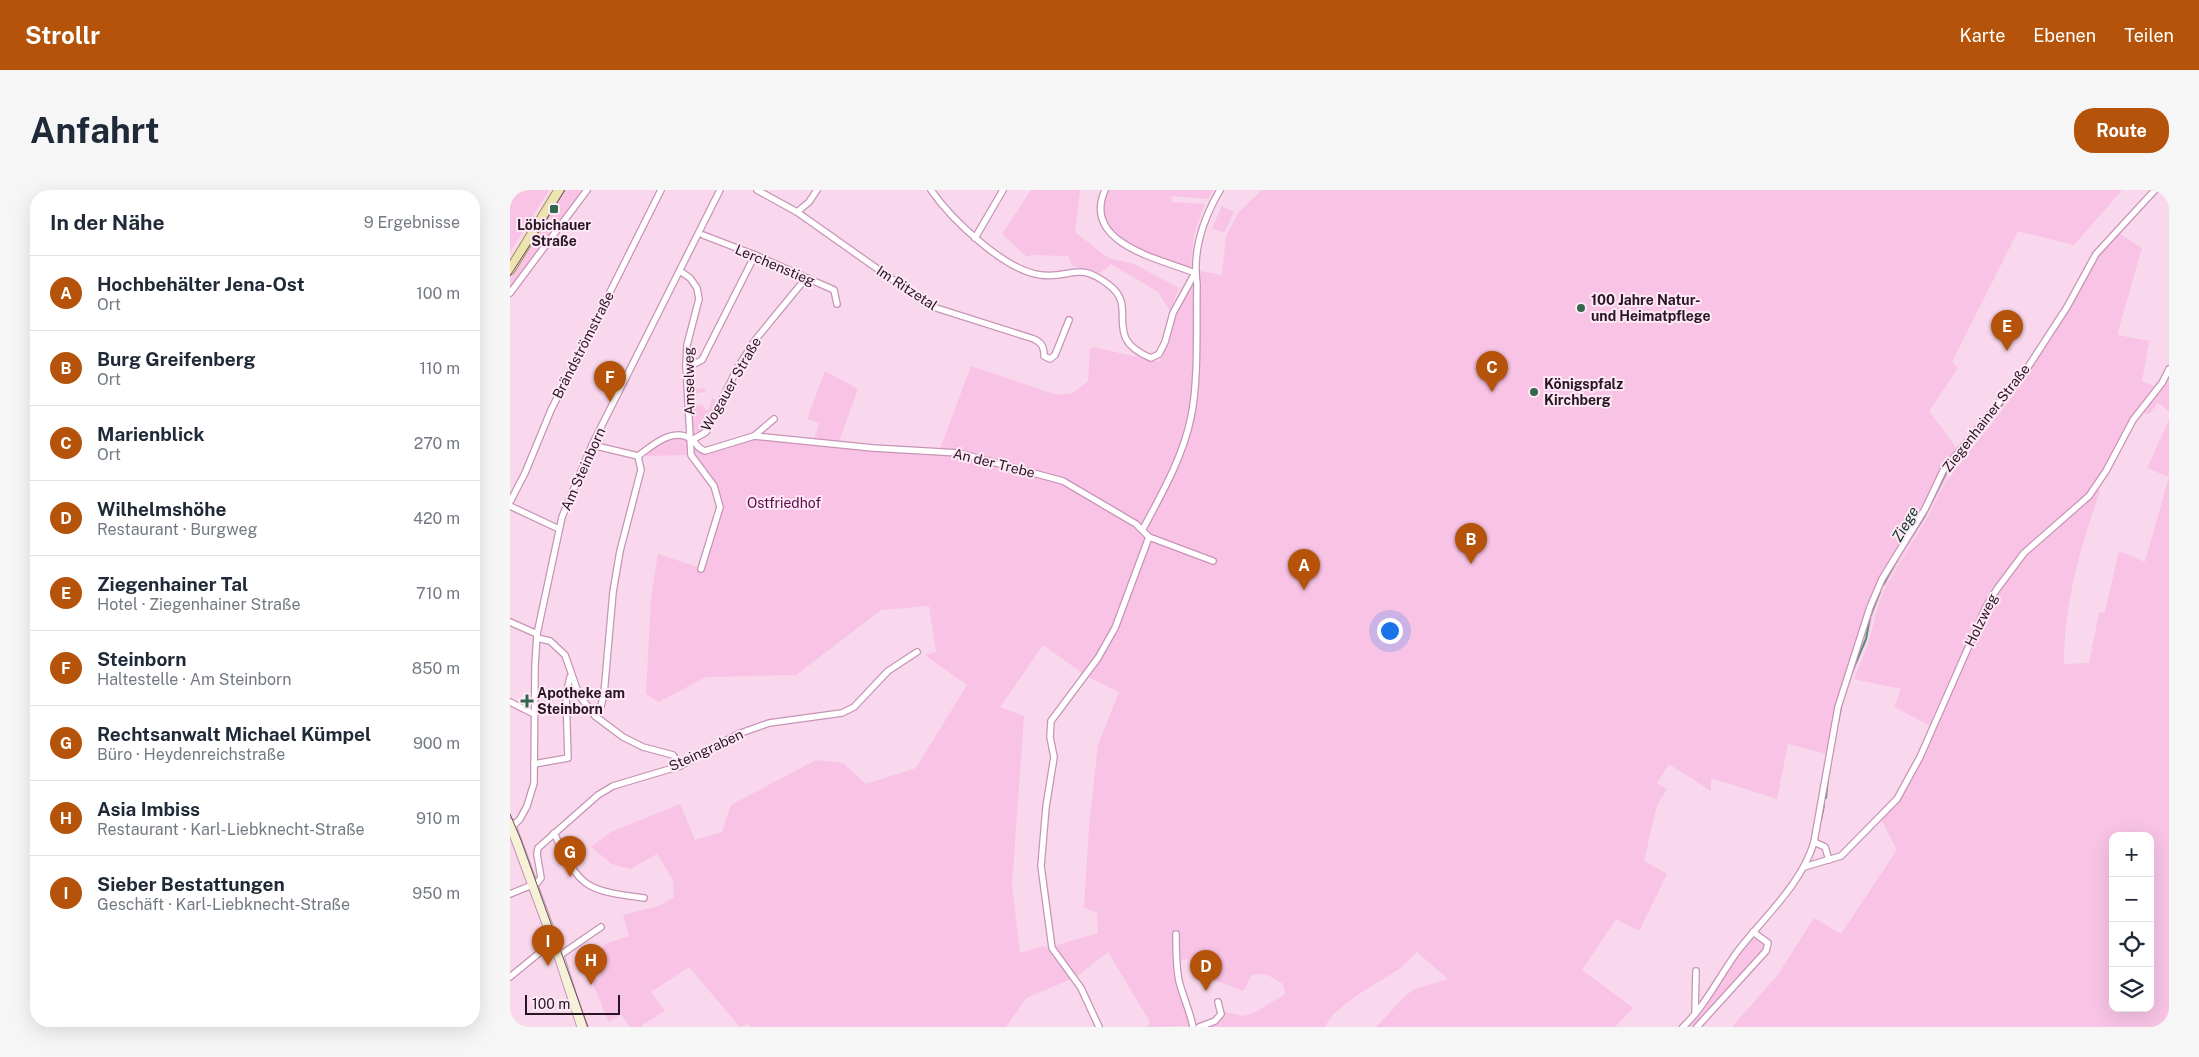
<!DOCTYPE html>
<html lang="de">
<meta charset="utf-8">
<style>
body{margin:0;font-family:"Public Sans",sans-serif;background:#f6f6f7;color:#1f2937}
.controls{position:absolute;right:15px;bottom:15px;display:grid;overflow:hidden;border-radius:10px;box-shadow:0 5px 20px #0002}
.controls button{width:45px;height:45px;display:grid;place-items:center;padding:0;border:0;border-bottom:1px solid #e0e1e3;background:#fff;color:#1f2937;font:25px sans-serif}
.scale{position:absolute;left:15px;bottom:12px;width:95px;box-sizing:border-box;padding-left:5px;border:2px solid #291623;border-top:0;font-size:14px;line-height:18px;white-space:nowrap;color:#291623;-webkit-text-stroke:4px #ffe8f6;paint-order:stroke}
.you{position:absolute;left:879px;top:440px;width:18px;height:18px;margin:-12px;border:4px solid #fff;border-radius:50%;background:#1a73e8;box-shadow:0 0 0 8px #1a73e833}
.badge{display:grid;place-items:center;width:32px;height:32px;border-radius:50%;background:#b45309;color:#fff;font-size:16px;font-weight:700}
.pin{position:absolute;translate:-50% -41px;filter:drop-shadow(0 1px 2px #0008)}
.pin::after{content:'';position:absolute;top:26px;width:18px;height:15px;background:inherit;clip-path:polygon(0 0,100% 0,50% 100%)}
.list{margin:0;padding:0;list-style:none}
h2{display:flex;justify-content:space-between;align-items:center;height:65px;margin:0;padding:0 20px;font-size:21px}
h2 small{font-size:16px;font-weight:400;color:#747a83}
.list li{display:grid;grid-template-columns:32px 1fr auto;gap:15px;align-items:center;box-sizing:border-box;height:75px;padding:0 20px;border-top:1px solid #e0e1e3}
.list b{display:block;font-size:19px;white-space:nowrap}
.list p{margin:0;font-size:16px;white-space:nowrap;color:#747a83}
.list em{font-size:16px;font-style:normal;color:#747a83}
.icon{flex:none;width:28px;height:28px;fill:none;stroke:currentColor;stroke-width:2;stroke-linecap:round;stroke-linejoin:round}
.map{position:relative;flex:none;width:1659px;height:837px;overflow:hidden;border-radius:20px}
header{display:flex;align-items:center;gap:30px;box-sizing:border-box;height:70px;padding:0 25px;background:#b45309;color:#fff}
header strong{font-size:24px}
nav{display:flex;gap:28px;margin-inline-start:auto;font-size:18px}
.intro{display:flex;align-items:center;justify-content:space-between;box-sizing:border-box;height:120px;padding:0 30px}
h1{margin:0;font-size:35px}
.button{padding:12px 22px;border-radius:20px;background:#b45309;color:#fff;font-size:18px;font-weight:700}
main{display:flex;gap:30px;padding:0 30px}
aside{flex:1;background:#fff;border-radius:20px;box-shadow:0 5px 20px #0002}
.map>svg:first-child{display:block}
.green{fill:#f8c3e5;fill-rule:evenodd}
.lines{fill:none;stroke-linecap:round;stroke-linejoin:round}
.stream{stroke:#529474;stroke-width:2}
.street-casing{stroke:#c794b6;stroke-width:8}
.secondary-casing{stroke:#c794b6;stroke-width:11}
.primary-casing{stroke:#a1905e;stroke-width:11}
.street{stroke:#fff;stroke-width:5.5}
.secondary{stroke:#f6f2d8;stroke-width:9}
.primary{stroke:#ede4b1;stroke-width:9}
.tram{stroke:#685060;stroke-width:1}
.poi-dot{fill:#33674d;stroke:#ffe8f6;stroke-width:2}
.labels{text-anchor:middle;dominant-baseline:central;stroke-width:4;stroke-linejoin:round;paint-order:stroke}
.poi-label{font-size:14px;font-weight:bold;fill:#291623;stroke:#ffe8f6;text-anchor:start}
.street-label{font-size:14px;fill:#291623;stroke:#ffe8f6}
.park-label{font-size:14px;fill:#570d45;stroke:#ffe8f6}
.water-label{font-size:15px;font-style:italic;fill:#093723;stroke:#ffe8f6}
</style>
<header>
<strong>Strollr</strong>
<nav><a>Karte</a><a>Ebenen</a><a>Teilen</a></nav>
</header>
<div class="intro"><h1>Anfahrt</h1><a class="button">Route</a></div>
<main>
<aside>
<h2>In der Nähe<small>9 Ergebnisse</small></h2>
<ul class="list">
<li><span class="badge">A</span><div><b>Hochbehälter Jena-Ost</b><p>Ort</p></div><em>100 m</em></li>
<li><span class="badge">B</span><div><b>Burg Greifenberg</b><p>Ort</p></div><em>110 m</em></li>
<li><span class="badge">C</span><div><b>Marienblick</b><p>Ort</p></div><em>270 m</em></li>
<li><span class="badge">D</span><div><b>Wilhelmshöhe</b><p>Restaurant · Burgweg</p></div><em>420 m</em></li>
<li><span class="badge">E</span><div><b>Ziegenhainer Tal</b><p>Hotel · Ziegenhainer Straße</p></div><em>710 m</em></li>
<li><span class="badge">F</span><div><b>Steinborn</b><p>Haltestelle · Am Steinborn</p></div><em>850 m</em></li>
<li><span class="badge">G</span><div><b>Rechtsanwalt Michael Kümpel</b><p>Büro · Heydenreichstraße</p></div><em>900 m</em></li>
<li><span class="badge">H</span><div><b>Asia Imbiss</b><p>Restaurant · Karl-Liebknecht-Straße</p></div><em>910 m</em></li>
<li><span class="badge">I</span><div><b>Sieber Bestattungen</b><p>Geschäft · Karl-Liebknecht-Straße</p></div><em>950 m</em></li>
</ul>
</aside>
<div class="map">
<svg width="1659" height="837" viewBox="0 0 1659 837">
<rect width="100%" height="100%" fill="#f9d7ec"/>
<g class="green">
<polygon points="0,0 39,0 0,62"/>
<polygon points="56,0 73,0 0,101 0,88"/>
<polygon points="521,0 570,0 565,42 598,68 624,74 669,98 660,121 648,102 601,74 590,83 563,76 558,66 522,65 517,67 492,44"/>
<path d="M598 0H703L698 9 662 6 661 12 695 14 684 44 681 76 678 78C643 62 579 54 598 0Z"/>
<path d="M752 0H1612L1564 55 1508 41 1442 172 1448 178 1419 221 1448 260 1358 417 1317 564 1278 554 1267 609 1201 588V601L1159 574 1147 593 1157 599 1147 615 1134 671 1157 684 1129 741 1106 729 1072 780 1123 818 1105 837H866L896 805 905 799 938 789 907 762C900 768 894 776 886 781 868 793 823 816 815 837H695L710 828 714 822 733 826 746 822 775 804 773 794 756 784 742 785 733 801C716 794 700 789 683 781L680 769 665 771 680 836 638 837 640 832 598 762 566 787 544 756 588 743 587 723 574 717 579 636 588 555 609 502 578 487 533 455 490 517 514 526 502 695 510 763 533 756 539 758 561 789 516 808 496 837H241L239 834 230 837 179 777 141 802 155 821 132 835 133 837H120L111 824 99 832 78 782 82 779 95 754 119 746 113 725 149 716 164 707 163 690 147 664 120 679 102 674 81 657 101 642 170 614 185 650 212 642 221 615 306 570 333 573 356 594 406 578 457 495 415 465 426 462 419 416 371 420 286 485 196 487 149 512 136 504 141 409 148 364 191 378 210 317 204 296 181 265 128 266C150 251 154 242 181 249L176 200 196 198 195 202 187 203 185 214 194 216 195 220H199L202 208 210 213 196 242 182 250 195 261 244 246 304 250 309 233 297 229 315 181 348 199 328 254 429 262 461 176 547 205 563 203 578 191 580 159 583 157 649 172 656 156 665 122 690 81 712 85 716 46 728 23Z"/>
<polygon points="712,16 724,22 714,43 702,38"/>
<polygon points="1608,43 1632,58 1607,145 1639,151 1632,191 1646,197 1621,229 1593,280 1577,303 1505,370 1478,406 1423,526 1421,536 1384,517 1391,499 1344,489 1358,455 1367,419 1375,398 1417,328 1435,293 1503,206 1574,93 1588,65"/>
<polygon points="1659,185 1659,221 1648,213 1639,224 1630,223 1650,199"/>
<polygon points="1506,195 1507,197 1505,201 1453,266 1440,280 1439,277"/>
<path d="M1659 230V837H1222L1267 786 1304 728 1331 744 1387 660 1371 629 1384 616 1479 417 1494 393 1509 374 1588 299 1590 301C1570 358 1554 413 1554 474L1579 473 1589 423 1595 422 1609 361 1635 372 1659 287 1637 278ZM1603 646H1640V818H1603Z"/>
<polygon points="1436,283 1438,285 1420,320 1375,396 1372,396"/>
<polygon points="1373,399 1364,421 1356,453 1334,506 1345,469 1353,454 1360,421 1369,400"/>
<polygon points="1244,747 1253,752 1256,757 1185,837 1177,837 1188,825 1222,773"/>
</g>
<g class="lines">
<g class="stream">
<polyline points="1439,280 1506,197"/>
<polyline points="1389,366 1414,327 1436,283"/>
<polyline points="1373,395 1387,370"/>
<polyline points="1341,484 1356,449 1360,427 1370,402"/>
<polyline points="1328,532 1332,512"/>
<polyline points="1316,608 1318,588"/>
<polyline points="1311,630 1314,615"/>
</g>
<g class="street-casing">
<g id="street">
<path d="M247 0 287 22 420 116 524 149C532 153 534 157 534 166L540 169 545 165 559 130"/>
<path d="M421 0C441 29 495 81 531 85 562 89 567 70 599 95 630 118 590 147 641 168L649 164 655 152 663 123 685 83"/>
<path d="M595 0C571 54 651 69 685 83"/>
<polyline points="287,22 299,12 307,0"/>
<polyline points="193,45 245,65 324,100 327,114"/>
<polyline points="465,48 493,0"/>
<polyline points="170,81 180,88 187,98 189,109 177,155 176,175 181,265 204,296 210,317 191,379"/>
<polyline points="0,103 77,0"/>
<polyline points="176,175 184,174 192,170 245,65"/>
<polyline points="244,246 264,229"/>
<polyline points="182,250 196,242 228,177 246,149 296,88"/>
<path d="M82 255 128 266C143 255 162 237 181 249 188 254 186 258 195 261L244 246 363 258 449 263 553 291 626 334 639 347 703 371"/>
<polyline points="0,312 15,283 41,220 151,0"/>
<polyline points="0,316 49,339"/>
<path d="M633 339C652 303 673 267 681 227 689 189 686 134 687 94 682 60 693 29 710 0"/>
<polyline points="0,432 27,444"/>
<polyline points="27,448 40,451 55,465 69,505 85,526 113,547 133,557 163,565 170,576"/>
<polyline points="0,512 24,524"/>
<polyline points="85,526 91,516 94,504 103,402 110,361 131,280 128,266"/>
<polyline points="24,574 58,568 56,505 60,487"/>
<polyline points="2,637 10,629 17,616 24,593 25,476 27,444 52,327 82,255 210,0"/>
<path d="M44 643C70 699 75 700 134 708"/>
<polyline points="1304,652 1315,657 1319,670"/>
<polyline points="1294,677 1331,666 1387,609 1410,567 1476,417 1487,399 1514,363 1579,306 1596,281 1623,230 1652,193 1659,179"/>
<polyline points="0,704 27,693 31,688 27,664 28,658 88,605 103,596 170,576 228,544 259,533 332,523 344,517 378,481 407,462"/>
<path d="M666 744C666 760 666 776 669 791 673 807 680 821 683 837"/>
<polyline points="49,766 91,737"/>
<polyline points="0,787 34,759 45,755"/>
<polyline points="1185,824 1186,781"/>
<polyline points="589,837 571,798 542,758 531,676 536,617 544,567 540,547 541,531 588,468 605,438 639,347"/>
<polyline points="689,837 705,831 711,824 708,812"/>
<path d="M1173 837C1195 816 1209 787 1227 762 1253 728 1292 694 1304 652L1328 517 1360 417 1372 389 1415 319 1433 281 1518 177 1557 117 1586 64 1645 0"/>
<polyline points="1187,837 1256,761 1258,753 1243,742"/>
</g>
</g>
<g class="secondary-casing">
<polyline id="secondary" points="0,633 49,766 72,837"/>
</g>
<g class="primary-casing">
<polyline id="primary" points="0,80 49,0"/>
</g>
<use href="#street" class="street"/>
<use href="#secondary" class="secondary"/>
<use href="#primary" class="primary"/>
<g class="tram">
<polyline points="0,86 55,0"/>
<polyline points="0,624 11,650 78,837"/>
</g>
</g>
<g class="poi-dot">
<rect x="39" y="14" width="10" height="10" rx="2.5"/>
<circle cx="1071" cy="118" r="5"/>
<circle cx="1024" cy="202" r="5"/>
<path d="M14.5 503.5h5v5h5v5h-5v5h-5v-5h-5v-5h5z"/>
</g>
<g class="labels">
<g class="poi-label">
<text x="44" y="35" text-anchor="middle">Löbichauer<tspan x="44" dy="16">Straße</tspan></text>
<text x="1081" y="110">100 Jahre Natur-<tspan x="1081" dy="16">und Heimatpflege</tspan></text>
<text x="1034" y="194">Königspfalz<tspan x="1034" dy="16">Kirchberg</tspan></text>
<text x="27" y="503">Apotheke am<tspan x="27" dy="16">Steinborn</tspan></text>
</g>
<g class="street-label">
<text transform="translate(265 75) rotate(23)">Lerchenstieg</text>
<text transform="translate(397 98) rotate(33)">Im Ritzetal</text>
<text transform="translate(73 155) rotate(-63)">Brändströmstraße</text>
<text transform="translate(179 191) rotate(-91)">Amselweg</text>
<text transform="translate(221 194) rotate(-60)">Wogauer Straße</text>
<text transform="translate(1476 228) rotate(-52)">Ziegenhainer Straße</text>
<text transform="translate(484 273) rotate(14)">An der Trebe</text>
<text transform="translate(73 279) rotate(-66)">Am Steinborn</text>
<text transform="translate(1471 430) rotate(-64)">Holzweg</text>
<text transform="translate(196 560) rotate(-25)">Steingraben</text>
</g>
<g class="park-label">
<text x="274" y="313">Ostfriedhof</text>
</g>
<g class="water-label">
<text transform="translate(1395 334) rotate(-60)">Ziege</text>
</g>
</g>
</svg>
<div class="controls">
<button>+</button>
<button>−</button>
<button><svg class="icon" aria-label="locate" viewBox="0 0 24 24"><circle cx="12" cy="12" r="6"/><path d="M12 2v4M12 18v4M2 12h4M18 12h4"/></svg></button>
<button><svg class="icon" aria-label="layers" viewBox="0 0 24 24"><path d="M12 4l9 5-9 5-9-5zM3 14l9 5 9-5"/></svg></button>
</div>
<div class="scale">100 m</div>
<div class="you"></div>
<div class="pin badge" style="left:794px;top:400px">A</div>
<div class="pin badge" style="left:961px;top:374px">B</div>
<div class="pin badge" style="left:982px;top:202px">C</div>
<div class="pin badge" style="left:696px;top:801px">D</div>
<div class="pin badge" style="left:1497px;top:161px">E</div>
<div class="pin badge" style="left:100px;top:212px">F</div>
<div class="pin badge" style="left:60px;top:687px">G</div>
<div class="pin badge" style="left:81px;top:795px">H</div>
<div class="pin badge" style="left:38px;top:776px">I</div>
</div>
</main>
